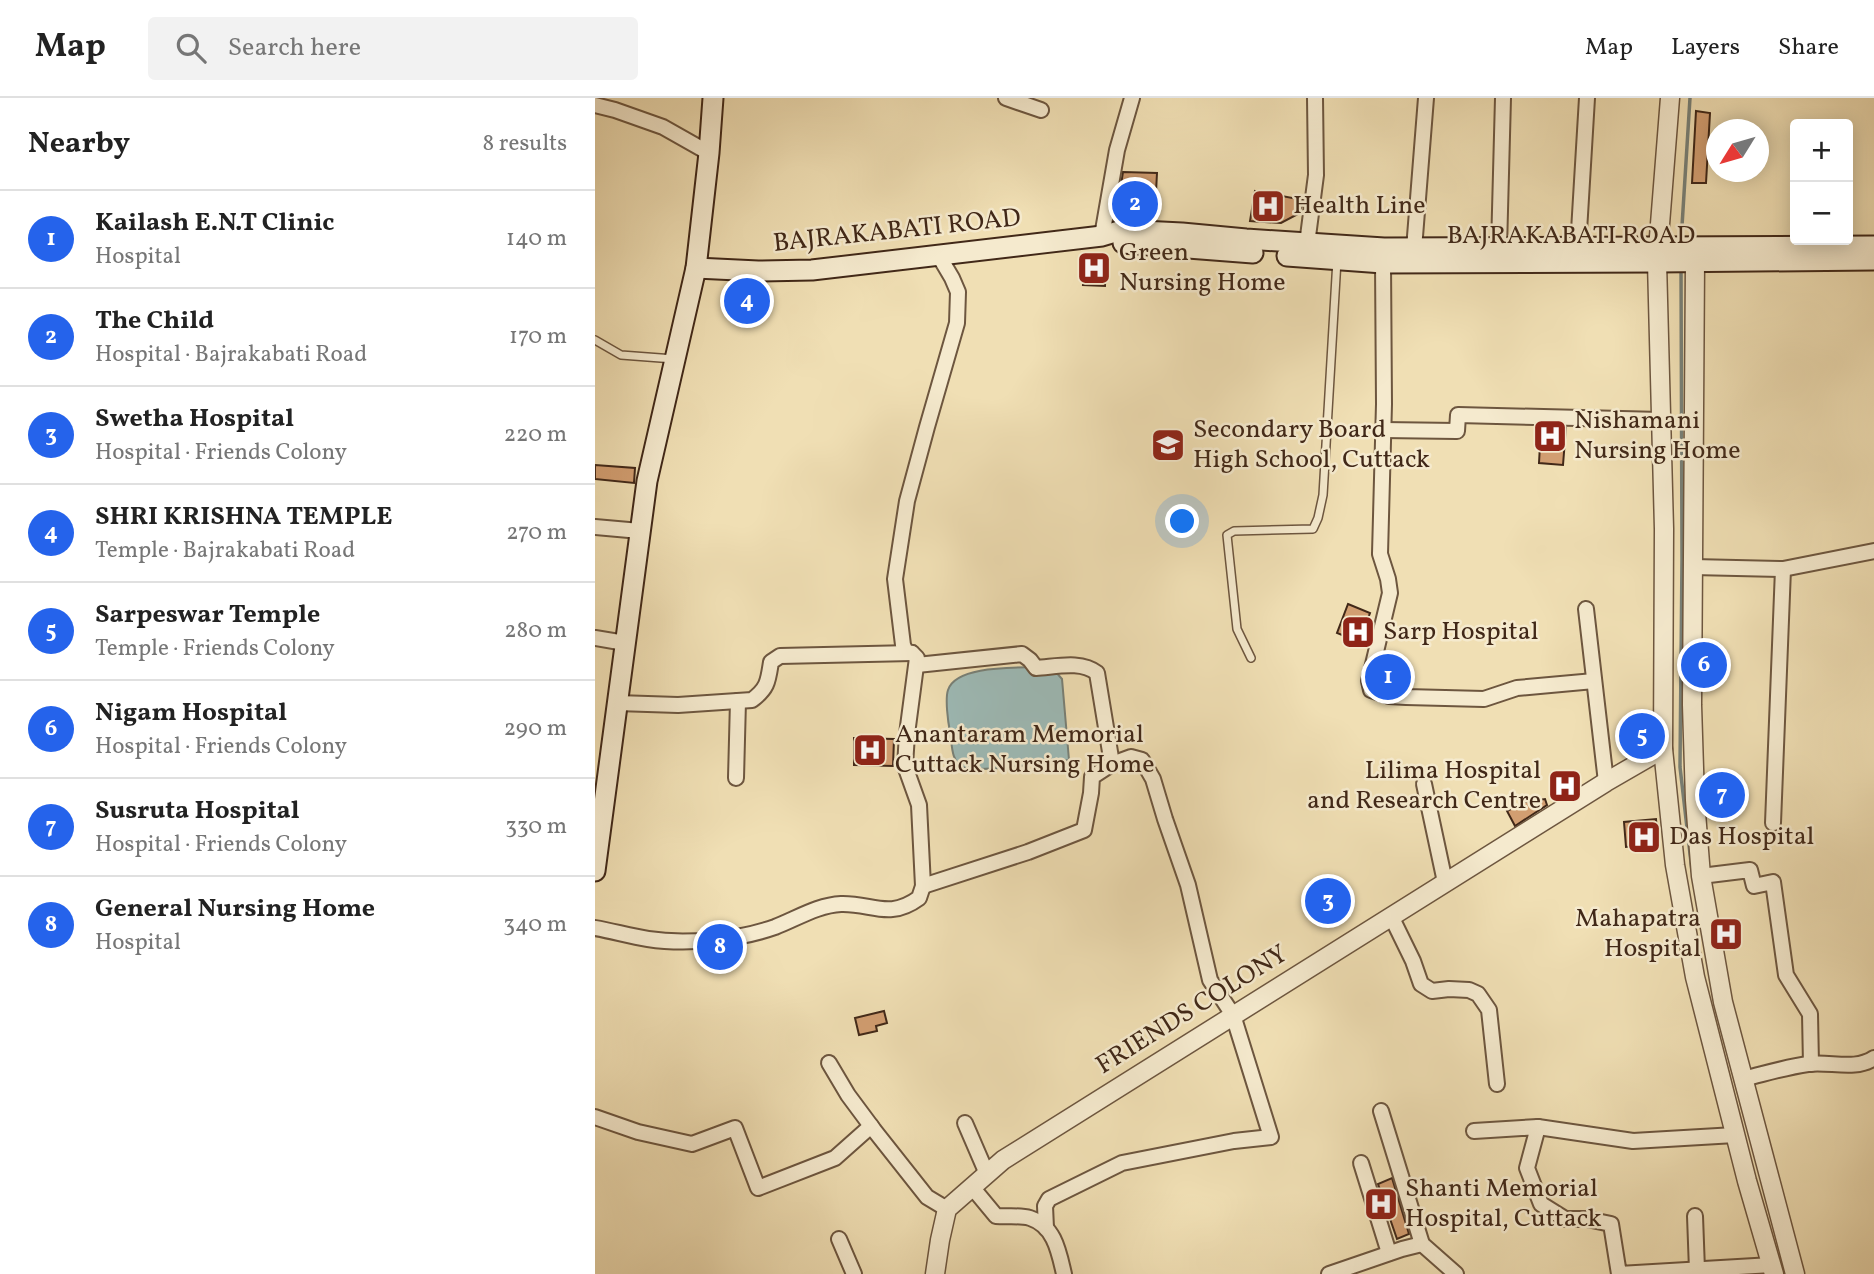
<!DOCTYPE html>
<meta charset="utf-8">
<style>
body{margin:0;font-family:Vollkorn,serif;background:#f2f2f2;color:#222}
.controls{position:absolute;right:21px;top:21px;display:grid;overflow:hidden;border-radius:7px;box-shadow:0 4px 18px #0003}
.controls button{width:63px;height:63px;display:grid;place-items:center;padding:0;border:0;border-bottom:2px solid #e0e0e0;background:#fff;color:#222;font:35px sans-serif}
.compass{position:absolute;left:1111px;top:21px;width:63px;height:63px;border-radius:50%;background:#fff;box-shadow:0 4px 18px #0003;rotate:233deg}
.you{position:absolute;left:588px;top:424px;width:24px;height:24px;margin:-18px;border:5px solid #fff;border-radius:50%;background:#1a73e8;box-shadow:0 0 0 10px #1a73e833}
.badge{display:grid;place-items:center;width:46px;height:46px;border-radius:50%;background:#2563eb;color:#fff;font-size:23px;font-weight:700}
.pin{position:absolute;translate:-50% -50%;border:4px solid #fff;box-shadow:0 2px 7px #0006}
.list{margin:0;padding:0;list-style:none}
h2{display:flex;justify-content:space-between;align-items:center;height:91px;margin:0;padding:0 28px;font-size:30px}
h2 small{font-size:23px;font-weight:400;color:#767676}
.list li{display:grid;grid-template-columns:46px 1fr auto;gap:21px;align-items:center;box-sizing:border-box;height:98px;padding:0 28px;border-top:2px solid #e0e0e0}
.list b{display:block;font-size:26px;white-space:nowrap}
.list p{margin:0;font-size:23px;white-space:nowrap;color:#767676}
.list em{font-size:23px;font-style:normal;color:#767676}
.icon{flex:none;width:38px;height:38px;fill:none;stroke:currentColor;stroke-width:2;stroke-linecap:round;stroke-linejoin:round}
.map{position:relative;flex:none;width:1279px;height:1176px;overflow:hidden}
header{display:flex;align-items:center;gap:42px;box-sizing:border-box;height:98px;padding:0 35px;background:#fff;border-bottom:2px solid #e0e0e0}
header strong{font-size:33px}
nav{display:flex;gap:38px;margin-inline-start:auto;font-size:24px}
.search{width:490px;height:63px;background:#f2f2f2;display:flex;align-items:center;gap:18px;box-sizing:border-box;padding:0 24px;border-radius:7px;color:#767676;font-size:26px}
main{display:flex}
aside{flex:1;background:#fff}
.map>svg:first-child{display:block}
.water{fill:#9dbab6;stroke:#788077;stroke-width:2}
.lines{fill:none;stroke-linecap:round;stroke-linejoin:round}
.stream{stroke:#788077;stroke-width:3.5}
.building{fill:#d29e71;stroke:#412818;stroke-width:2}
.service-casing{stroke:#6d563f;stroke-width:10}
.minor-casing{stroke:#6d563f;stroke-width:18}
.tertiary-casing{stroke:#6d563f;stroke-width:21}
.secondary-casing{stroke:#412818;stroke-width:23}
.service{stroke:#f5eace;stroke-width:7}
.minor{stroke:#f5eace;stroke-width:14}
.tertiary{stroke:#f5eace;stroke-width:18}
.secondary{stroke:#f5eace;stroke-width:19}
.labels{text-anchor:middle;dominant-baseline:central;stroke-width:5;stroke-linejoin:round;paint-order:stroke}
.poi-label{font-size:26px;fill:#412818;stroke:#f5eace;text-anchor:start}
.street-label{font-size:26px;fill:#412818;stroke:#f5eace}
</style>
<header>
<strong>Map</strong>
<div class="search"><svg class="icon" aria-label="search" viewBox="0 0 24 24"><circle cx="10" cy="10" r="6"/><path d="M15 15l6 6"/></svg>Search here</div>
<nav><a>Map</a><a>Layers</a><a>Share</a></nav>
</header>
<main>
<aside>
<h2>Nearby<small>8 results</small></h2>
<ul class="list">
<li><span class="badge">1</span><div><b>Kailash E.N.T Clinic</b><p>Hospital</p></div><em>140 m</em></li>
<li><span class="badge">2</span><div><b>The Child</b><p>Hospital · Bajrakabati Road</p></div><em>170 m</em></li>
<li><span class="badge">3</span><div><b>Swetha Hospital</b><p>Hospital · Friends Colony</p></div><em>220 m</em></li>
<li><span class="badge">4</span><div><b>SHRI KRISHNA TEMPLE</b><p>Temple · Bajrakabati Road</p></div><em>270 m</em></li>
<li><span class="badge">5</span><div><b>Sarpeswar Temple</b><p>Temple · Friends Colony</p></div><em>280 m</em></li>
<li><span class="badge">6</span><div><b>Nigam Hospital</b><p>Hospital · Friends Colony</p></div><em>290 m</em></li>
<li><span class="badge">7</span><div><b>Susruta Hospital</b><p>Hospital · Friends Colony</p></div><em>330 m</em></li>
<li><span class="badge">8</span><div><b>General Nursing Home</b><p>Hospital</p></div><em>340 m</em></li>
</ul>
</aside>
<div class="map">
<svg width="1279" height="1176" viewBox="0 0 1279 1176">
<rect width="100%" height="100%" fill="#f0dfb4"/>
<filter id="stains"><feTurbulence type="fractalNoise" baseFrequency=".00286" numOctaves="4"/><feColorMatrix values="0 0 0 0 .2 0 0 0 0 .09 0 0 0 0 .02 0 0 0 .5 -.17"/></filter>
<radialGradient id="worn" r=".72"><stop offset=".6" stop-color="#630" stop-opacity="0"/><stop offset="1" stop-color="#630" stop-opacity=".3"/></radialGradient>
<path class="water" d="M443 569 460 573 467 581 474 662C455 664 380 676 367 669 356 663 357 645 355 634 353 624 350 601 353 592 361 567 422 570 443 569Z"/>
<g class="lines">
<g class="stream">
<polyline points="1086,144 1095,0"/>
<polyline points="1086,169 1087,461 1085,669 1097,773"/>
</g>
</g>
<g class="building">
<polygon points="1101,13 1115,15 1111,85 1097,85"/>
<polygon points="528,74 562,75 560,113 522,111"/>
<polygon points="660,93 708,102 707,108 703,116 686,125 655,123"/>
<polygon points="490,158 511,159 510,188 488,187"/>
<polygon points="946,329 971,329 968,367 944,365"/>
<polygon points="0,367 40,370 39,385 0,381"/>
<polygon points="753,506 775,515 764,544 742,535"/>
<polygon points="1109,558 1124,559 1123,579 1109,579"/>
<polygon points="789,562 804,566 799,589 784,585"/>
<polygon points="1036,627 1057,628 1057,644 1037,656"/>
<polygon points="259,640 299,641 298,668 259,667"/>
<polygon points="1137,685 1138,705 1115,706 1115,686"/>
<polygon points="950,701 952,707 920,728 912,713 929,704"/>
<polygon points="1061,721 1063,746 1031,749 1029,724"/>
<polygon points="739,786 745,809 724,815 717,792"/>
<polygon points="147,847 148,856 110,858 110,852"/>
<polygon points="289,913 292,925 281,928 282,933 264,937 260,920"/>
<polygon points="797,1080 814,1136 802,1141 783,1086"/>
</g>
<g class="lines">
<g class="service-casing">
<g id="service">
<polyline points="0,242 26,257 79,261"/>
<polyline points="656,560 642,531 632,437 639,433 718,431 723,420 728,397 742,162"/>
</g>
</g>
<g class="minor-casing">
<g id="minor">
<polyline points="411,0 446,12"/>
<polyline points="0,7 20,12 68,29 114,55"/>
<polyline points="507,138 522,52 537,0"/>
<polyline points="712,146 721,77 720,0"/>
<polyline points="904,150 908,0"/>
<polyline points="983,150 992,0"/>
<polyline points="819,151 831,0"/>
<polyline points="788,165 789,306 785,456 793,481 795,495 774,583 776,592 794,598 811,599 889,601 922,590 999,583"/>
<polyline points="788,332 862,333 863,317 1066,322"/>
<polyline points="0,429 45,433"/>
<polyline points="1098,469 1188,471 1279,453"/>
<polyline points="991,511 1011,684"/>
<polyline points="0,540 30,545"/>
<path d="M322 567 427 556 435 562 441 570C460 569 486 562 502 575L517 666"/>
<path d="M22 605 83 607 157 602C173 590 173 583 176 564L185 558 317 555"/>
<polyline points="141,680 143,603"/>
<polyline points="829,686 850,784"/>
<polyline points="1178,725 1188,471"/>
<polyline points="1106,778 1155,772 1159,788 1178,784 1191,877 1215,916 1216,966"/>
<polyline points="328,788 433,754 489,732 496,695 497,679 517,666 536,659 547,662 558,681 570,721 593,787 615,882 638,917 676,1039 639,1043 527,1065 454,1101 450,1108 451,1130"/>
<polyline points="796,818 818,863 826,886 837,893 854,891 874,892 883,896 894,912 902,986"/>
<path d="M0 830C17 833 35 838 53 841 91 847 143 842 180 829 201 821 223 807 246 806 277 805 294 822 324 800L328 788 324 707 310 668 312 636 322 560 317 555 311 554 308 547 300 481 312 403 332 329 362 225 363 194 357 180 344 158"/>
<polyline points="234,965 253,997 279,1032 332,1099 352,1111"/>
<path d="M1148 981C1169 976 1191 969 1213 966 1235 963 1260 973 1279 960"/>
<polyline points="786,1013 827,1146 861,1176"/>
<polyline points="0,1019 43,1034 97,1046 140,1030 163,1090 240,1060 276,1028"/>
<polyline points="370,1025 392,1076"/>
<polyline points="943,1029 1038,1043 1140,1037"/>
<polyline points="879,1033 943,1029 932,1070 946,1106 970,1121 992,1121 1016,1126 1024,1176 1177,1167"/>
<polyline points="766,1065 794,1155"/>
<path d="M377 1089 401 1118C412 1119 425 1117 435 1120 460 1128 464 1155 469 1176"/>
<polyline points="1100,1118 1102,1172"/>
<polyline points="244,1141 259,1176"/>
<polyline points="734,1176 807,1151 827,1146"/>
</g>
</g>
<g class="tertiary-casing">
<g id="tertiary">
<polyline points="1075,0 1062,164 1069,431 1068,651 1080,767 1100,879 1152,1083 1179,1176"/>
<polyline points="1100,164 1097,607 1100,702 1106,778 1128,904 1200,1176"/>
<polyline points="340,1176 345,1142 352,1111 408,1062 1011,684 1068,651"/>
</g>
</g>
<g class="secondary-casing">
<g id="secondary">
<polyline points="528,145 658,155"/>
<polyline points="692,158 788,165 1062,164 1279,162"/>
<polyline points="101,170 163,173 217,172 507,138 527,132 587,135 651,141 789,150 1279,148"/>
<polyline points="0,773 52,383 101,170 114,55 118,0"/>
</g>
</g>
<use href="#service" class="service"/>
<use href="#minor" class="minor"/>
<use href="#tertiary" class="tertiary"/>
<use href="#secondary" class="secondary"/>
</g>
<defs>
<g id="hospital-square" transform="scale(1.75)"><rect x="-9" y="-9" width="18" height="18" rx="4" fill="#8f2418" stroke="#f5eace"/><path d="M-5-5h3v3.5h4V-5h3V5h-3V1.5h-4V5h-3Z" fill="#fff"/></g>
<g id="school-square" transform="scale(1.75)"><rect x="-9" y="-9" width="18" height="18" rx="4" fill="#8f2418" stroke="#f5eace"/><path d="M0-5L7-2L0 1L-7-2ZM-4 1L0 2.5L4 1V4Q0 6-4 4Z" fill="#fff"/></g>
</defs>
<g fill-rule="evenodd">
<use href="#hospital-square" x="673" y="108"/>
<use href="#hospital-square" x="499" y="170"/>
<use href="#hospital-square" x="955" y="338"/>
<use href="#school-square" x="573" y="347"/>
<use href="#hospital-square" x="763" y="534"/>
<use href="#hospital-square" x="275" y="652"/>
<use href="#hospital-square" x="970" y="688"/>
<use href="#hospital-square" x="1049" y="739"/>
<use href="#hospital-square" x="1131" y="836"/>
<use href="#hospital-square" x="786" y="1106"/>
</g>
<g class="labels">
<g class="poi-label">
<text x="698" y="108">Health Line</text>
<text x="524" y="155">Green<tspan x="524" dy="30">Nursing Home</tspan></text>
<text x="979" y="323">Nishamani<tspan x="979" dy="30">Nursing Home</tspan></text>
<text x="598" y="332">Secondary Board<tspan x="598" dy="30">High School, Cuttack</tspan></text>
<text x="788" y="534">Sarp Hospital</text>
<text x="300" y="637">Anantaram Memorial<tspan x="300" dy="30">Cuttack Nursing Home</tspan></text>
<text x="946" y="673" text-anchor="end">Lilima Hospital<tspan x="946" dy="30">and Research Centre</tspan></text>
<text x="1074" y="739">Das Hospital</text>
<text x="1106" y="821" text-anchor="end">Mahapatra<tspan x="1106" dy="30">Hospital</tspan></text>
<text x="810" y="1091">Shanti Memorial<tspan x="810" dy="30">Hospital, Cuttack</tspan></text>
</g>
<g class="street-label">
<text transform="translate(302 133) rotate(-6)">BAJRAKABATI ROAD</text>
<text x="976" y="138">BAJRAKABATI ROAD</text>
<text transform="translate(597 912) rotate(-32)">FRIENDS COLONY</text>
</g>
</g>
<rect width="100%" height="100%" filter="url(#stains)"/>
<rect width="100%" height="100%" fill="url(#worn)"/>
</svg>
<div class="controls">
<button>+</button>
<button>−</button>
</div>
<svg class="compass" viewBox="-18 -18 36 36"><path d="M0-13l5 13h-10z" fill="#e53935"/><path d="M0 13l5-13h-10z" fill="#767676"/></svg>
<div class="you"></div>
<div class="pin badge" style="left:793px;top:579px">1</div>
<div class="pin badge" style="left:540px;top:106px">2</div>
<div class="pin badge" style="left:733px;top:803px">3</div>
<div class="pin badge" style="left:152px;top:203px">4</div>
<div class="pin badge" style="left:1047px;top:638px">5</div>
<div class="pin badge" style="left:1109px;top:567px">6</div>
<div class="pin badge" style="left:1127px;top:697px">7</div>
<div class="pin badge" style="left:125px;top:849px">8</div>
</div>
</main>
